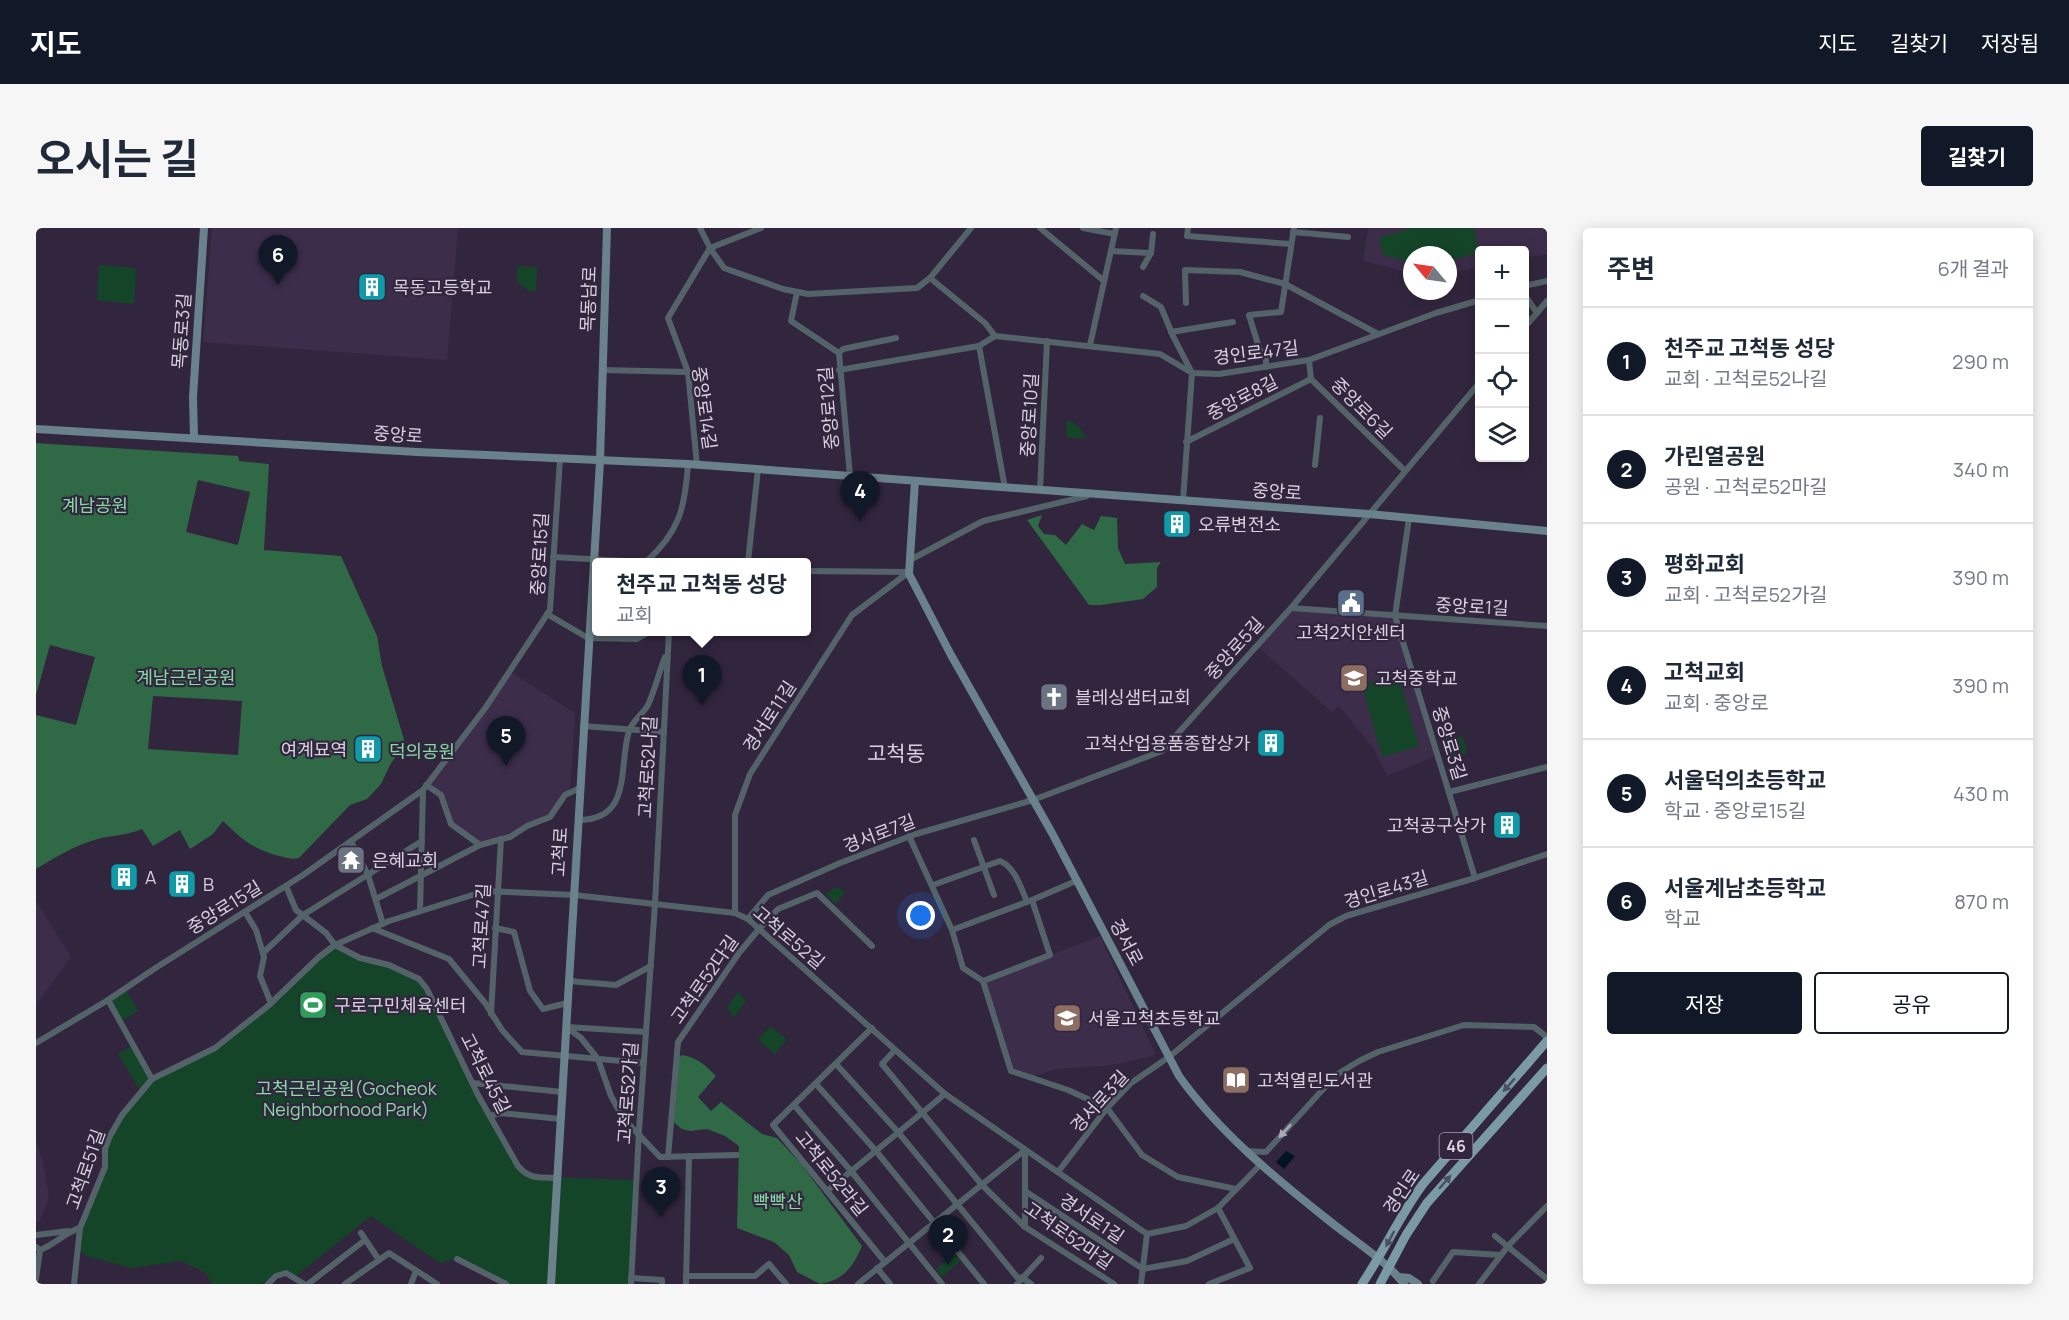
<!DOCTYPE html>
<html lang="ko">
<meta charset="utf-8">
<style>
body{margin:0;font-family:Manrope,"Noto Sans KR",sans-serif;background:#f6f6f7;color:#1f2937}
.controls{position:absolute;right:18px;top:18px;display:grid;overflow:hidden;border-radius:6px;box-shadow:0 3px 15px #0003}
.controls button{width:54px;height:54px;display:grid;place-items:center;padding:0;border:0;border-bottom:2px solid #e0e1e3;background:#fff;color:#1f2937;font:30px sans-serif}
.compass{position:absolute;left:1367px;top:18px;width:54px;height:54px;border-radius:50%;background:#fff;box-shadow:0 3px 15px #0003;rotate:299deg}
.you{position:absolute;left:885px;top:688px;width:21px;height:21px;margin:-15px;border:4px solid #fff;border-radius:50%;background:#1a73e8;box-shadow:0 0 0 9px #1a73e833}
.badge{display:grid;place-items:center;width:39px;height:39px;border-radius:50%;background:#111827;color:#fff;font-size:20px;font-weight:700}
.pin{position:absolute;translate:-50% -50px;filter:drop-shadow(0 2px 3px #0008)}
.pin::after{content:'';position:absolute;top:32px;width:21px;height:18px;background:inherit;clip-path:polygon(0 0,100% 0,50% 100%)}
.popup{position:absolute;left:556px;top:330px;width:219px;height:78px;box-sizing:border-box;display:grid;place-content:center;border-radius:6px;background:#fff;filter:drop-shadow(0 2px 4px #0005);font-size:20px;white-space:nowrap;color:#747a83}
.popup b{font-size:22px;color:#1f2937}
.popup::after{content:'';position:absolute;left:50%;top:100%;margin-left:-12px;border:12px solid transparent;border-top-color:#fff}
.list{margin:0;padding:0;list-style:none}
h2{display:flex;justify-content:space-between;align-items:center;height:78px;margin:0;padding:0 24px;font-size:26px}
h2 small{font-size:20px;font-weight:400;color:#747a83}
.list li{display:grid;grid-template-columns:39px 1fr auto;gap:18px;align-items:center;box-sizing:border-box;height:108px;padding:0 24px;border-top:2px solid #e0e1e3}
.list b{display:block;font-size:22px;white-space:nowrap}
.list p{margin:0;font-size:20px;white-space:nowrap;color:#747a83}
.list em{font-size:20px;font-style:normal;color:#747a83}
.actions{display:flex;gap:12px;padding:18px 24px}
.actions a{flex:1;padding:14px 0;border:2px solid #111827;border-radius:6px;text-align:center;font-size:21px;color:#111827}
.actions .main{background:#111827;color:#fff}
.icon{flex:none;width:33px;height:33px;fill:none;stroke:currentColor;stroke-width:2;stroke-linecap:round;stroke-linejoin:round}
.map{position:relative;flex:none;width:1511px;height:1056px;overflow:hidden;border-radius:6px}
header{display:flex;align-items:center;gap:36px;box-sizing:border-box;height:84px;padding:0 30px;background:#111827;color:#fff}
header strong{font-size:28px}
nav{display:flex;gap:33px;margin-inline-start:auto;font-size:21px}
.intro{display:flex;align-items:center;justify-content:space-between;box-sizing:border-box;height:144px;padding:0 36px}
h1{margin:0;font-size:42px}
.button{padding:15px 27px;border-radius:6px;background:#111827;color:#fff;font-size:21px;font-weight:700}
main{display:flex;gap:36px;padding:0 36px}
aside{flex:1;background:#fff;border-radius:6px;box-shadow:0 3px 15px #0003}
.map>svg:first-child{display:block}
.built{fill:#3c2d4b}
.green{fill:#154529}
.forest{fill:#2f6945;fill-rule:evenodd}
.water{fill:#02141f}
.lines{fill:none;stroke-linecap:round;stroke-linejoin:round}
.street{stroke:#546369;stroke-width:6}
.secondary{stroke:#6a828b;stroke-width:8}
.primary{stroke:#7a9aa5;stroke-width:9}
.oneway{fill:#4b4f62}
.oneway2{fill:#aaaab6}
.labels{text-anchor:middle;dominant-baseline:central;stroke-width:4.5;stroke-linejoin:round;paint-order:stroke}
.shield{fill:#32263e;stroke:#a79eaf;stroke-width:1.5}
.shield-label{font-size:16px;font-weight:bold;fill:#d9d1e0}
.poi-label{font-size:18px;fill:#d9d1e0;stroke:#32263e;text-anchor:start}
.street-label{font-size:18px;fill:#d9d1e0;stroke:#32263e}
.park-label{font-size:18px;fill:#86daa3;stroke:#32263e}
.quarter-label{font-size:21px;fill:#d9d1e0;stroke:#32263e}
</style>
<header>
<strong>지도</strong>
<nav><a>지도</a><a>길찾기</a><a>저장됨</a></nav>
</header>
<div class="intro"><h1>오시는 길</h1><a class="button">길찾기</a></div>
<main>
<div class="map">
<svg width="1511" height="1056" viewBox="0 0 1511 1056">
<rect width="100%" height="100%" fill="#32263e"/>
<g class="built">
<polygon points="176,0 422,0 411,132 167,114"/>
<polygon points="1332,0 1511,0 1511,26 1489,30 1488,22 1444,22 1443,39 1412,46 1412,27 1376,27 1376,45 1327,33"/>
<polygon points="1255,380 1359,388 1402,527 1351,548 1338,521 1303,478 1296,484 1221,418"/>
<polygon points="473,443 539,485 534,564 514,589 474,609 444,617 415,596 405,567 390,557"/>
<polygon points="0,673 35,729 0,776"/>
<polygon points="1064,708 1120,827 1071,838 1020,841 995,849 975,843 947,753"/>
<polygon points="0,913 7,934 13,970 4,992 0,994"/>
</g>
<g class="green">
<polygon points="1376,0 1438,0 1443,25 1412,33 1412,27 1376,27 1376,35 1347,27 1343,10"/>
<polygon points="63,37 100,40 98,76 61,72"/>
<polygon points="481,38 501,39 500,63 493,63 481,53"/>
<path d="M1031 192C1041 194 1046 203 1051 211L1030 209Z"/>
<polygon points="1362,446 1383,518 1346,529 1326,457"/>
<polygon points="1406,509 1427,509 1431,525 1413,530"/>
<polygon points="800,659 809,664 800,676 790,666"/>
<polygon points="299,717 324,730 353,737 383,751 442,867 482,938 499,949 600,952 595,1056 470,1056 421,1031 404,1035 335,988 259,1049 250,1045 224,1056 176,1056 170,1045 145,1033 96,1040 50,1028 42,1021 44,1000 69,939 74,908 105,864 82,826 97,817 116,850 179,820"/>
<polygon points="89,760 102,783 84,794 72,772"/>
<polygon points="702,764 710,773 698,789 691,780"/>
<polygon points="735,798 751,812 738,826 722,811"/>
<polygon points="918,1026 924,1033 906,1049 900,1041"/>
</g>
<g class="forest">
<path d="M0 215 202 228 203 233 233 236 228 322 305 328 341 408 346 438 369 515 354 537 345 556 331 571 314 577 263 630C253 632 249 629 239 627 214 619 206 611 187 593L177 606 154 621 144 602 117 618 106 601C90 608 72 607 55 613 36 619 17 631 0 641V487L40 497 59 429 14 417 0 467ZM162 252 214 264 202 317 150 304ZM117 468 206 473 202 527 112 521Z"/>
<polygon points="1006,287 1002,298 1008,306 1019,307 1030,317 1046,296 1058,302 1065,288 1081,290 1082,320 1089,336 1125,334 1121,340 1121,359 1107,371 1065,377 1053,377 991,292"/>
<path d="M646 827C662 830 669 837 680 848L662 869 675 883 685 874 726 906 741 910 765 936 826 1018C817 1039 808 1052 784 1056L761 1044 753 1027 738 1014 701 1000 703 918 689 908 671 901 654 903 646 901 635 892 640 830Z"/>
</g>
<polygon class="water" points="1250,923 1259,928 1248,941 1240,934"/>
<g class="lines">
<g class="street">
<polyline points="664,0 674,20 688,40 747,61 772,66 881,60 894,50 935,0"/>
<polyline points="1004,0 1068,53"/>
<polyline points="1047,0 1079,6"/>
<polyline points="1152,0 1151,8 1255,16"/>
<polyline points="1257,4 1312,9"/>
<polyline points="674,20 725,0"/>
<polyline points="1075,23 1115,25"/>
<polyline points="1107,39 1115,25 1117,6"/>
<polyline points="894,50 949,95 959,108"/>
<polyline points="1488,58 1511,53"/>
<polyline points="761,64 755,93 803,125 814,248"/>
<polyline points="1488,66 1501,85"/>
<polyline points="1107,68 1125,79 1137,108 1156,145 1147,273"/>
<polyline points="1150,75 1149,42 1204,44 1249,56 1342,106"/>
<polyline points="1488,100 1511,73"/>
<polyline points="1135,104 1197,94"/>
<polyline points="1054,117 1080,0"/>
<polyline points="943,118 969,260"/>
<polyline points="803,125 807,121 860,110"/>
<polyline points="1273,132 1275,151 1369,243"/>
<polyline points="1230,139 1230,126 1224,123 1213,87 1245,84 1258,0"/>
<polyline points="566,142 652,144"/>
<polyline points="803,142 943,118 959,108 1124,126 1156,145 1183,146 1273,132 1400,85 1444,72"/>
<polyline points="1150,214 1275,151"/>
<polyline points="661,237 652,144 632,90 674,20"/>
<polyline points="1279,237 1284,190"/>
<polyline points="1004,262 1011,113"/>
<polyline points="1373,290 1359,388 1439,650"/>
<polyline points="517,329 606,334"/>
<polyline points="874,332 947,293 1051,268"/>
<path d="M610 334C643 304 649 281 652 236"/>
<polyline points="712,334 722,241"/>
<polyline points="771,343 872,344"/>
<polyline points="1255,380 1511,398"/>
<polyline points="511,386 552,410 601,411 613,404"/>
<polyline points="547,498 628,504"/>
<polyline points="390,557 405,567 415,596 444,617"/>
<polyline points="1413,564 1511,539"/>
<path d="M542 592C597 592 582 539 593 503 596 493 607 486 612 477 619 462 623 444 629 429"/>
<polyline points="873,608 916,702 927,740 947,753 975,843 1032,862 1071,880 1106,927 1142,949 1200,961"/>
<polyline points="938,612 958,667"/>
<polyline points="315,613 332,647 347,696"/>
<path d="M897 657 964 633C979 639 985 660 991 674"/>
<path d="M250 658 260 682 290 705 299 717 324 730 353 737 383 751 391 761 442 867 482 938C494 952 504 949 521 950"/>
<polyline points="340,671 444,617 474,609 491,598 514,589 529,567 544,560"/>
<polyline points="384,683 387,562"/>
<polyline points="209,684 220,702 228,729 224,748 235,775"/>
<polyline points="699,685 699,587 714,546 816,387 873,344"/>
<polyline points="712,691 732,667 804,635 880,606 997,572 1126,523 1255,380 1444,154"/>
<polyline points="336,700 413,731 449,775 466,802 486,824 608,835"/>
<polyline points="459,700 478,704 494,763 507,781 531,775"/>
<polyline points="916,702 996,672 1040,653"/>
<polyline points="227,725 267,687 386,613"/>
<polyline points="533,753 580,757 615,738"/>
<polyline points="947,753 1014,727 996,672"/>
<polyline points="72,772 116,851"/>
<polyline points="455,786 465,611"/>
<polyline points="530,799 545,810 562,831 575,868 587,890 624,929 701,927"/>
<polyline points="531,799 610,804"/>
<polyline points="836,800 737,897 849,1034"/>
<polyline points="0,815 72,772 121,739 267,647 387,562 450,479 514,382 524,231"/>
<polyline points="859,822 846,836 946,957 989,999 1078,1056"/>
<polyline points="800,836 862,904 981,1049 987,1050 995,1056"/>
<polyline points="437,855 526,864"/>
<polyline points="780,856 840,923 948,1056"/>
<polyline points="758,877 815,943 906,1056"/>
<polyline points="454,888 465,885 525,891"/>
<polyline points="989,922 989,999"/>
<polyline points="1210,923 1230,924 1300,847 1323,833 1342,824 1428,797 1498,799 1511,809"/>
<polyline points="632,929 642,814 703,725 723,701 742,681 781,665 836,718"/>
<polyline points="1022,944 1071,880 1095,855 1133,829 1293,697 1310,688 1439,650 1511,626"/>
<polyline points="791,963 909,866"/>
<polyline points="989,963 1107,1041 1151,1033 1198,1011"/>
<polyline points="325,1005 343,1032"/>
<polyline points="1111,1006 1150,998 1182,980 1225,936"/>
<polyline points="0,1007 32,1003"/>
<polyline points="1459,1008 1511,1051"/>
<path d="M0 1019 4 1022C20 1016 29 1004 44 1000"/>
<polyline points="421,1031 470,1056"/>
<polyline points="841,1040 854,1056"/>
<polyline points="650,1048 719,1048 733,1036 750,1056"/>
<polyline points="595,1050 626,1052 626,1056"/>
<polyline points="0,1051 4,1022"/>
<polyline points="1397,1053 1417,1024 1465,1027"/>
<polyline points="38,1056 44,1000 69,939 69,921 74,908 86,887 116,851 179,820 232,778 283,729 299,717 353,693 449,663 538,667 699,685 712,691 909,866 1111,1006"/>
<polyline points="232,1056 240,1048 250,1045 268,1056"/>
<polyline points="272,1056 329,1012"/>
<polyline points="309,1056 353,1025 401,1056"/>
<polyline points="375,1056 380,1043"/>
<polyline points="595,1056 603,903 619,676 633,404"/>
<polyline points="650,1056 653,928"/>
<polyline points="822,1056 989,922"/>
<polyline points="981,1056 1005,1030"/>
<polyline points="1105,1056 1111,1006"/>
<polyline points="1173,1056 1214,1040 1182,980"/>
<polyline points="1443,1056 1472,1018 1511,978"/>
</g>
<g class="secondary">
<polyline points="0,201 381,224 652,236 1333,286 1511,303"/>
<polyline points="158,209 157,169 168,0"/>
<path d="M879 253 873 346 915 427 1016 605 1143 848C1183 904 1238 949 1291 991 1314 1010 1351 1033 1368 1056"/>
<polyline points="1363,1049 1373,1050 1382,1056"/>
<polyline points="515,1056 564,233 571,0"/>
</g>
<g class="primary">
<path d="M1326 1056C1348 1023 1364 987 1387 956L1511 813"/>
<polyline points="1344,1056 1370,1007 1391,975 1511,840"/>
</g>
</g>
<defs><path id="oneway-solid" d="M-6-.8H1V-3.2L6.5 0L1 3.2V.8H-6Z" transform="scale(1.5)"/></defs>
<g class="oneway">
<use href="#oneway-solid" transform="translate(1473 857) rotate(131)"/>
<use href="#oneway-solid" transform="translate(1409 954) rotate(-49)"/>
<use href="#oneway-solid" transform="translate(1354 1011) rotate(118)"/>
</g>
<use class="oneway2" href="#oneway-solid" transform="translate(1249 903) rotate(132)"/>
<defs>
<g id="building-square" transform="scale(1.5)"><rect x="-9" y="-9" width="18" height="18" rx="4" fill="#0f9aa8" stroke="#32263e"/><path d="M-4-6H4V6H1V3H-1V6H-4ZM-2.5-4.3h1.7v1.8h-1.7ZM.8-4.3h1.7v1.8H.8ZM-2.5-1h1.7V.8h-1.7ZM.8-1h1.7V.8H.8Z" fill="#fff"/></g>
<g id="civic-square" transform="scale(1.5)"><rect x="-9" y="-9" width="18" height="18" rx="4" fill="#5c6f8a" stroke="#32263e"/><path d="M-.6-6.5H3V-4.5H.6V-3L4-1V1h2V6H-6V1h2V-1L-.6-3ZM-1.2 2.5V6h2.4V2.5Z" fill="#fff"/></g>
<g id="school-square" transform="scale(1.5)"><rect x="-9" y="-9" width="18" height="18" rx="4" fill="#8d6e63" stroke="#32263e"/><path d="M0-5L7-2L0 1L-7-2ZM-4 1L0 2.5L4 1V4Q0 6-4 4Z" fill="#fff"/></g>
<g id="church-square" transform="scale(1.5)"><rect x="-9" y="-9" width="18" height="18" rx="4" fill="#6b7280" stroke="#32263e"/><path d="M-1.2-6h2.4v3.5h3.3v2.4h-3.3V6h-2.4V-.1h-3.3v-2.4h3.3Z" fill="#fff"/></g>
<g id="temple-square" transform="scale(1.5)"><rect x="-9" y="-9" width="18" height="18" rx="4" fill="#6b7280" stroke="#32263e"/><path d="M0-6L5-2H3V0L6.5 2.5H4V6H1.5V3h-3V6H-4V2.5H-6.5L-3 0V-2H-5Z" fill="#fff"/></g>
<g id="stadium-square" transform="scale(1.5)"><rect x="-9" y="-9" width="18" height="18" rx="4" fill="#2e9e5b" stroke="#32263e"/><path d="M0-5a6.5 5 0 1 0 0 10a6.5 5 0 1 0 0-10ZM-3.5-1.8h7v3.6h-7Z" fill="#fff"/></g>
<g id="library-square" transform="scale(1.5)"><rect x="-9" y="-9" width="18" height="18" rx="4" fill="#8d6e63" stroke="#32263e"/><path d="M-6-4Q-3-5.5-.7-3.5V5Q-3 3-6 4ZM6-4Q3-5.5 .7-3.5V5Q3 3 6 4Z" fill="#fff"/></g>
</defs>
<g fill-rule="evenodd">
<use href="#building-square" x="336" y="59"/>
<use href="#building-square" x="1141" y="296"/>
<use href="#civic-square" x="1315" y="375"/>
<use href="#school-square" x="1318" y="450"/>
<use href="#church-square" x="1018" y="469"/>
<use href="#building-square" x="1235" y="515"/>
<use href="#building-square" x="332" y="521"/>
<use href="#building-square" x="1471" y="597"/>
<use href="#temple-square" x="315" y="632"/>
<use href="#building-square" x="88" y="649"/>
<use href="#building-square" x="146" y="656"/>
<use href="#stadium-square" x="277" y="777"/>
<use href="#school-square" x="1031" y="790"/>
<use href="#library-square" x="1200" y="852"/>
</g>
<g class="labels">
<rect class="shield" x="1403.5" y="905" width="33" height="26" rx="4.5"/>
<g class="shield-label">
<text x="1420" y="918">46</text>
</g>
<g class="poi-label">
<text x="357" y="59">목동고등학교</text>
<text x="1162" y="296">오류변전소</text>
<text x="1315" y="404" text-anchor="middle">고척2치안센터</text>
<text x="1339" y="450">고척중학교</text>
<text x="1039" y="469">블레싱샘터교회</text>
<text x="1214" y="515" text-anchor="end">고척산업용품종합상가</text>
<text x="311" y="521" text-anchor="end">여계묘역</text>
<text x="1450" y="597" text-anchor="end">고척공구상가</text>
<text x="336" y="632">은혜교회</text>
<text x="109" y="649">A</text>
<text x="167" y="656">B</text>
<text x="298" y="777">구로구민체육센터</text>
<text x="1052" y="790">서울고척초등학교</text>
<text x="1221" y="852">고척열린도서관</text>
</g>
<g class="street-label">
<text transform="translate(552 71) rotate(-88)">목동남로</text>
<text transform="translate(145 103) rotate(-86)">목동로3길</text>
<text transform="translate(1220 124) rotate(-7)">경인로47길</text>
<text transform="translate(1206 169) rotate(-27)">중앙로8길</text>
<text transform="translate(669 180) rotate(82)">중앙로14길</text>
<text transform="translate(792 180) rotate(-95)">중앙로12길</text>
<text transform="translate(1326 180) rotate(45)">중앙로6길</text>
<text transform="translate(993 187) rotate(-87)">중앙로10길</text>
<text transform="translate(362 206) rotate(4)">중앙로</text>
<text transform="translate(1241 263) rotate(4)">중앙로</text>
<text transform="translate(503 326) rotate(-87)">중앙로15길</text>
<text transform="translate(1436 378) rotate(3)">중앙로1길</text>
<text transform="translate(1198 420) rotate(-48)">중앙로5길</text>
<text transform="translate(733 488) rotate(-57)">경서로11길</text>
<text transform="translate(1414 515) rotate(73)">중앙로3길</text>
<text transform="translate(611 539) rotate(-87)">고척로52나길</text>
<text transform="translate(843 605) rotate(-21)">경서로7길</text>
<text transform="translate(523 624) rotate(-87)">고척로</text>
<text transform="translate(1350 661) rotate(-17)">경인로43길</text>
<text transform="translate(188 679) rotate(-32)">중앙로15길</text>
<text transform="translate(445 698) rotate(-87)">고척로47길</text>
<text transform="translate(753 709) rotate(40)">고척로52길</text>
<text transform="translate(1091 714) rotate(62)">경서로</text>
<text transform="translate(668 751) rotate(-55)">고척로52다길</text>
<text transform="translate(450 845) rotate(63)">고척로45길</text>
<text transform="translate(591 865) rotate(-86)">고척로52가길</text>
<text transform="translate(1063 873) rotate(-48)">경서로3길</text>
<text transform="translate(49 941) rotate(-71)">고척로51길</text>
<text transform="translate(796 945) rotate(51)">고척로52라길</text>
<text transform="translate(1365 963) rotate(-56)">경인로</text>
<text transform="translate(1056 990) rotate(34)">경서로1길</text>
<text transform="translate(1033 1007) rotate(35)">고척로52마길</text>
</g>
<g class="park-label">
<text x="59" y="277">계남공원</text>
<text x="150" y="449">계남근린공원</text>
<text x="386" y="523">덕의공원</text>
<text x="310" y="860">고척근린공원(Gocheok<tspan x="310" dy="21">Neighborhood Park)</tspan></text>
<text x="742" y="973">빡빡산</text>
</g>
<g class="quarter-label">
<text x="860" y="525">고척동</text>
</g>
</g>
</svg>
<div class="controls">
<button>+</button>
<button>−</button>
<button><svg class="icon" aria-label="locate" viewBox="0 0 24 24"><circle cx="12" cy="12" r="6"/><path d="M12 2v4M12 18v4M2 12h4M18 12h4"/></svg></button>
<button><svg class="icon" aria-label="layers" viewBox="0 0 24 24"><path d="M12 4l9 5-9 5-9-5zM3 14l9 5 9-5"/></svg></button>
</div>
<svg class="compass" viewBox="-18 -18 36 36"><path d="M0-13l5 13h-10z" fill="#e53935"/><path d="M0 13l5-13h-10z" fill="#747a83"/></svg>
<div class="you"></div>
<div class="pin badge" style="left:666px;top:477px">1</div>
<div class="popup"><b>천주교 고척동 성당</b>교회</div>
<div class="pin badge" style="left:912px;top:1037px">2</div>
<div class="pin badge" style="left:625px;top:989px">3</div>
<div class="pin badge" style="left:824px;top:293px">4</div>
<div class="pin badge" style="left:470px;top:538px">5</div>
<div class="pin badge" style="left:242px;top:57px">6</div>
</div>
<aside>
<h2>주변<small>6개 결과</small></h2>
<ul class="list">
<li><span class="badge">1</span><div><b>천주교 고척동 성당</b><p>교회 · 고척로52나길</p></div><em>290 m</em></li>
<li><span class="badge">2</span><div><b>가린열공원</b><p>공원 · 고척로52마길</p></div><em>340 m</em></li>
<li><span class="badge">3</span><div><b>평화교회</b><p>교회 · 고척로52가길</p></div><em>390 m</em></li>
<li><span class="badge">4</span><div><b>고척교회</b><p>교회 · 중앙로</p></div><em>390 m</em></li>
<li><span class="badge">5</span><div><b>서울덕의초등학교</b><p>학교 · 중앙로15길</p></div><em>430 m</em></li>
<li><span class="badge">6</span><div><b>서울계남초등학교</b><p>학교</p></div><em>870 m</em></li>
</ul>
<div class="actions"><a class="main">저장</a><a>공유</a></div>
</aside>
</main>
